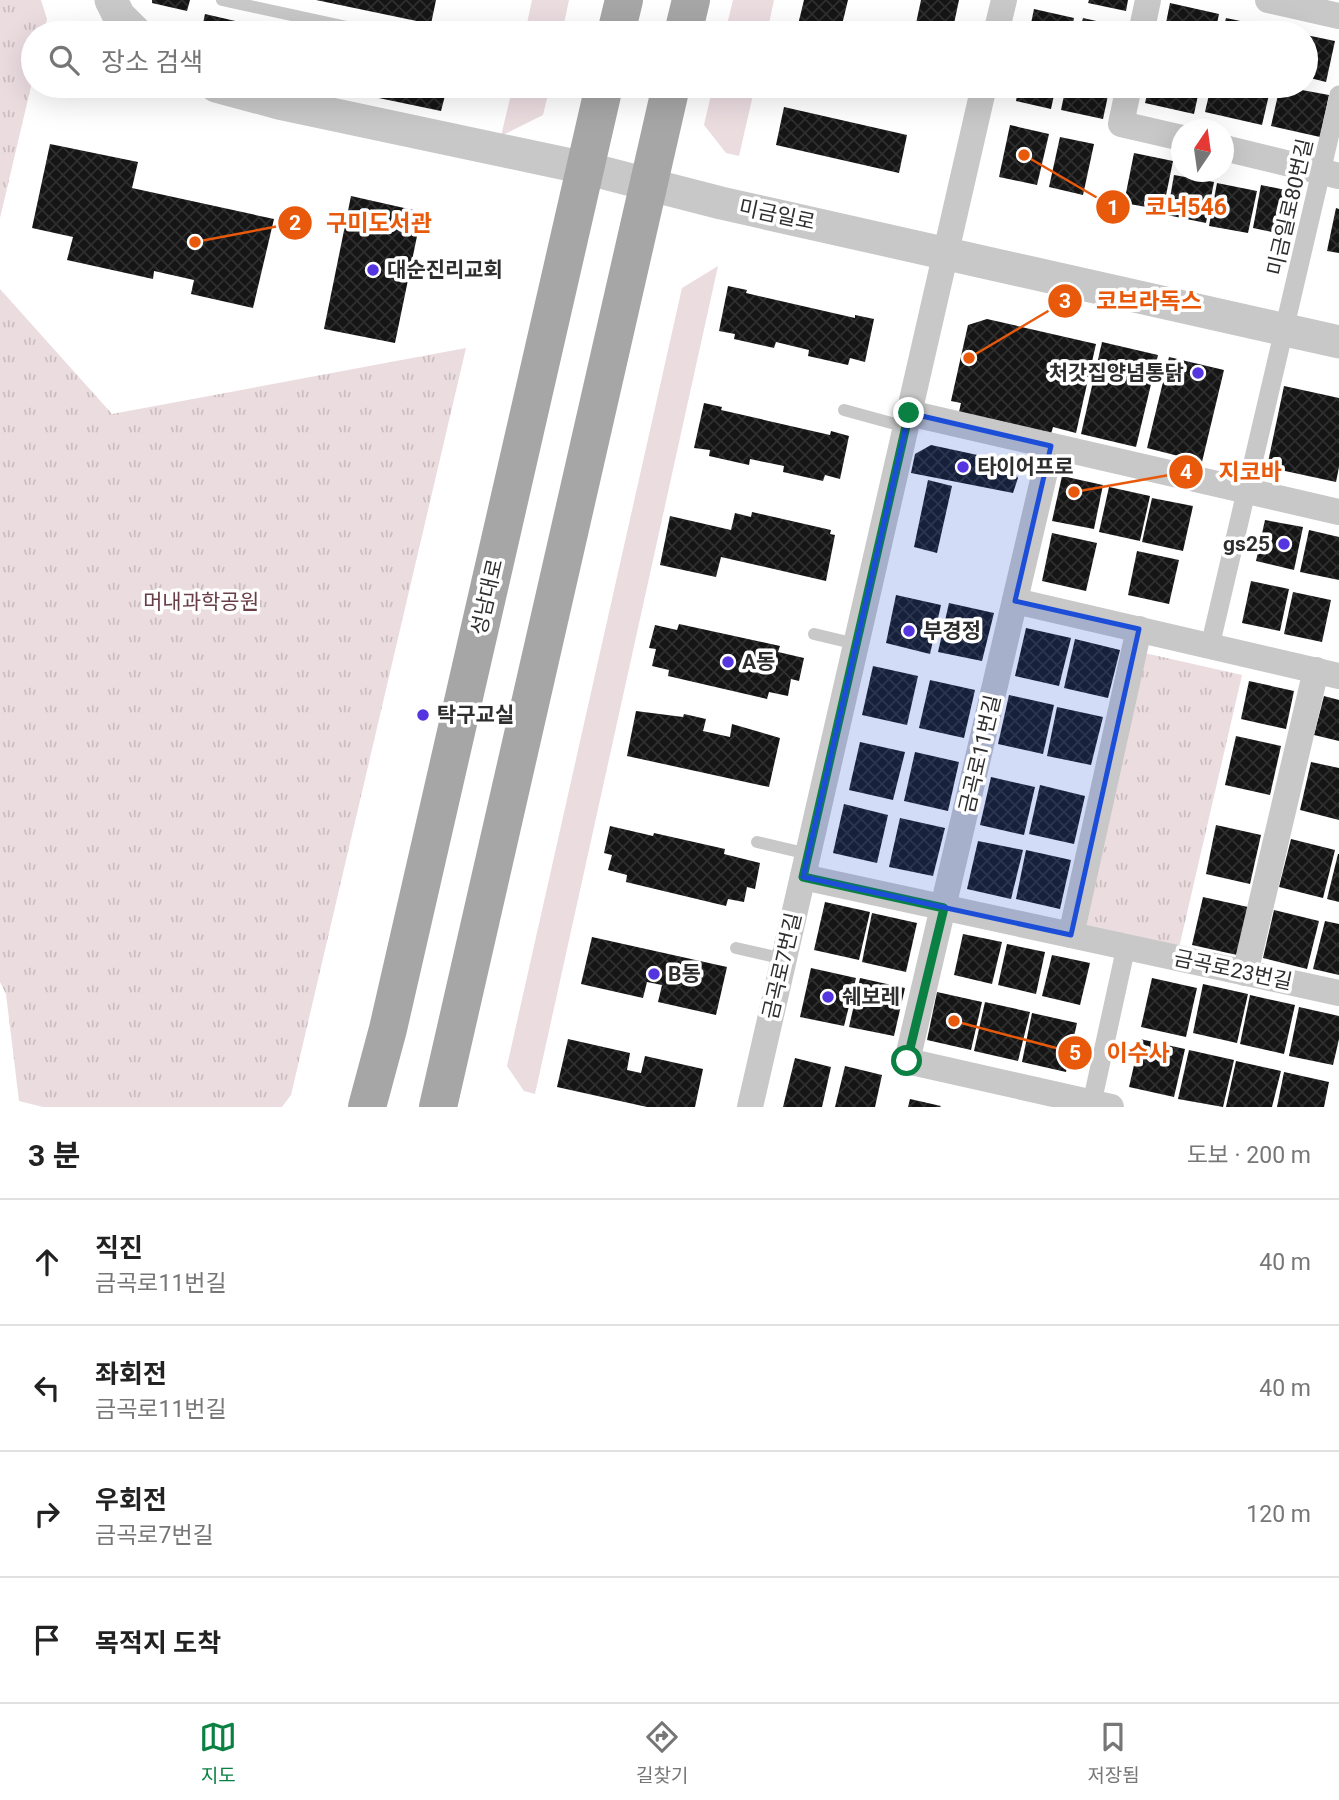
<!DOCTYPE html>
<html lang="ko">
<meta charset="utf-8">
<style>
body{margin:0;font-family:Roboto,"Noto Sans KR",sans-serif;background:#f2f2f2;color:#222}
.compass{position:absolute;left:1171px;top:119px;width:63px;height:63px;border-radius:50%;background:#fff;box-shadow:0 7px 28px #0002;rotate:13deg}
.stop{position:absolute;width:21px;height:21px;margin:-16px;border:5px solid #0b8043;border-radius:50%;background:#fff}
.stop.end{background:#0b8043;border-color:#fff;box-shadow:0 2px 7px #0008}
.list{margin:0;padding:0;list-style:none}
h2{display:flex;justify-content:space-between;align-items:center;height:91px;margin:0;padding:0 28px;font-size:30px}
h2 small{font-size:23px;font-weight:400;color:#767676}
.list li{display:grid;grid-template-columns:46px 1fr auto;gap:21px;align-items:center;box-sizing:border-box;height:126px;padding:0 28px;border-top:2px solid #e0e0e0}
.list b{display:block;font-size:26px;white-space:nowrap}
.list p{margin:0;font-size:23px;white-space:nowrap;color:#767676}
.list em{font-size:23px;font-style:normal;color:#767676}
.icon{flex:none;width:38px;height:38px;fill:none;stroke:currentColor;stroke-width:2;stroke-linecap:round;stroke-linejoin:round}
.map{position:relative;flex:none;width:1339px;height:1107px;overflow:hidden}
.search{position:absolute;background:#fff;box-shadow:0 7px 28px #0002;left:21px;right:21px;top:21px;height:77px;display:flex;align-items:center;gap:18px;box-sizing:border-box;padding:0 24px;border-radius:38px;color:#767676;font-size:26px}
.sheet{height:595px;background:#fff}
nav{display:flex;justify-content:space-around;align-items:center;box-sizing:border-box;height:98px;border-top:2px solid #e0e0e0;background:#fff;font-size:19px;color:#767676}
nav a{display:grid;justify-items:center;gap:4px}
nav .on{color:#0b8043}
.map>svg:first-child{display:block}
.grass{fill:#ebdce0}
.park{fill:url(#park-tufts)}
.building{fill:url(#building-cross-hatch)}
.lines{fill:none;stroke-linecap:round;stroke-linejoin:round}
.service{stroke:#c8c8c8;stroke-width:12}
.pedestrian{stroke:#c8c8c8;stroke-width:19}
.minor{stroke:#c8c8c8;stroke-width:26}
.tertiary{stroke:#c8c8c8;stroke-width:33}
.primary{stroke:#a6a6a6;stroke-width:38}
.route{stroke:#0b8043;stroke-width:9}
.marked{fill:#1d4ed8;fill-opacity:0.2;stroke:#1d4ed8;stroke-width:5;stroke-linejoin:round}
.poi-dot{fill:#5535e0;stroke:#fff;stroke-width:2.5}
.labels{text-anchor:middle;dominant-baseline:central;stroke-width:7;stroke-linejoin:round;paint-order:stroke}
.street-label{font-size:21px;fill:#2e2e2e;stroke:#fff}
.poi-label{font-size:21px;font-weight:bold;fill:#2e2e2e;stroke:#fff;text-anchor:start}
.park-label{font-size:21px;fill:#693d46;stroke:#fff}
.leader{fill:none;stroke:#e8590c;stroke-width:2.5}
.callout-dot{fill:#e8590c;stroke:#fff;stroke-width:2.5}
.mark-label{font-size:21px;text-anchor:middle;font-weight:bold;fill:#fff}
.callout-label{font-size:23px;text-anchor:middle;font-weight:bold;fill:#e8590c;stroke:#fff;stroke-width:7;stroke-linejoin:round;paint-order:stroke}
</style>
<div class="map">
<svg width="1339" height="1107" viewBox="0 0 1339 1107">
<defs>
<pattern id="park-tufts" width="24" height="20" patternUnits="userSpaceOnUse" patternTransform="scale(1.75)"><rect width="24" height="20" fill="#ebdce0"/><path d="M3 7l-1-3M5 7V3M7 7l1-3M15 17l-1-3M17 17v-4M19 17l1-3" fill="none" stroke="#cabdc0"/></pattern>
<pattern id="building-cross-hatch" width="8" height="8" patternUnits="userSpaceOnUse" patternTransform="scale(1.75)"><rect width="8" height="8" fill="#151515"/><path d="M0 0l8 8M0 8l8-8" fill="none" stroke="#2f2f2f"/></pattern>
</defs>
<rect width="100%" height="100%" fill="#fff"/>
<g class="grass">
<polygon points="532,0 569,0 562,33 525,33"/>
<polygon points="733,0 774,0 767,33 725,33"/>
<polygon points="513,86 550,86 543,115 501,136"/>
<polygon points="713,86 755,86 739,156 726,153 704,125"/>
<polygon points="718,266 535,1094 524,1091 507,1066 682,288"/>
</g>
<g class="park">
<polygon points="0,0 41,0 47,19 44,33 33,33 33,78 0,218"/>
<polygon points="0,289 112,414 466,348 291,1095 282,1107 43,1107 19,1101 6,994 0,982"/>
<polygon points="1140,652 1242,675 1178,952 1077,930"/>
</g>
<g class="building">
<polygon points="152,0 190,0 187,11 152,3"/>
<polygon points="316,0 436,0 431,24"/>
<polygon points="804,0 848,0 840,33 796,33"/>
<polygon points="921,0 959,0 952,33 914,33"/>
<polygon points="1089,0 1128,0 1126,11 1088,3"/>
<polygon points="1170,3 1219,14 1215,33 1164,33"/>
<polygon points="1034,9 1074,18 1071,33 1029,33"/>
<polygon points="205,14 279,31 278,33 201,33"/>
<polygon points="1083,18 1132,29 1131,33 1079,33"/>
<polygon points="1226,18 1279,29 1278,33 1222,33"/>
<polygon points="1306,35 1335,41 1326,82 1306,77"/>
<polygon points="450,86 447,88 441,111 326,87"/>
<polygon points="902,86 940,86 937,98 901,90"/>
<polygon points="1019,86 1056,86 1051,109 1016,101"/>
<polygon points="1066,86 1110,86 1103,119 1061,110"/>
<polygon points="1149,86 1200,86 1194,114 1145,103"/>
<polygon points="1211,86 1271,86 1262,125 1205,112"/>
<polygon points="1280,86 1329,95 1320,137 1271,126"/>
<polygon points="784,107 907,135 899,173 776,145"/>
<polygon points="1010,125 1049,134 1037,185 999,177"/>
<polygon points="1060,137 1094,144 1083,195 1049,187"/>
<polygon points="50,144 138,162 132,188 274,219 253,308 191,294 194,280 154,271 153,279 67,260 73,237 32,228"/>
<polygon points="1134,153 1173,161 1163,210 1124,203"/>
<polygon points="1174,175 1214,182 1206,223 1167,215"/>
<polygon points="1217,183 1257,191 1248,233 1209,226"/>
<polygon points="1261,185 1300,193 1292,236 1253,228"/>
<polygon points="351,196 422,212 395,343 324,329"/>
<polygon points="1336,208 1339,209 1339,253 1327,251"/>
<polygon points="728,286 747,290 746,293 855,318 855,315 874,319 865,362 850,358 848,365 808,356 809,350 776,342 774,348 734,339 735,334 719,331"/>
<polygon points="987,319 1096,344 1076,433 1053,427 1051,434 959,412 961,403 951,401 968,325"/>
<polygon points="1102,342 1158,355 1136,447 1081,434"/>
<polygon points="1169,357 1224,370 1202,462 1147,448"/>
<polygon points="1284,386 1339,398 1339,467 1336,482 1267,467"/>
<polygon points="704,403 722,407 721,410 830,435 831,431 849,436 840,479 825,475 823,481 783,472 784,466 750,459 749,465 709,456 710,450 694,448"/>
<polygon points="931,445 1010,462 1018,478 1013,493 911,473 915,454"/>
<polygon points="1062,476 1103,485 1094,529 1052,521"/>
<polygon points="928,480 952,486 937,553 914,547"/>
<polygon points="1109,487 1150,496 1140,541 1099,532"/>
<polygon points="1152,498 1193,506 1183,551 1142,542"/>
<polygon points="752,512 831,530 830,534 835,535 826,581 721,557 716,577 660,565 670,516 731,530 735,513 751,517"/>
<polygon points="1265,520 1303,527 1294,570 1256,561"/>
<polygon points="1309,530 1339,537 1339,580 1300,572"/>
<polygon points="1052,533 1097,543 1086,591 1042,581"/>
<polygon points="1137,551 1179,560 1169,604 1128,595"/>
<polygon points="1251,581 1289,589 1280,631 1242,623"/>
<polygon points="1293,592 1331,600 1322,642 1284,634"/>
<polygon points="896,595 941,605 930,654 886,643"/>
<polygon points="949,603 994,613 982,661 938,652"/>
<polygon points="679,624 780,646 778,652 804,658 799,681 791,679 788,696 769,692 767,699 668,676 669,670 652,666 656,649 649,648 655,625 677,630"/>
<polygon points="1026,628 1071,638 1059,686 1015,676"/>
<polygon points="1075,639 1120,650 1108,698 1064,688"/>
<polygon points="873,666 918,676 907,725 862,715"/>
<polygon points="930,680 975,690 964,738 919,728"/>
<polygon points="1249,681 1294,691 1286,729 1241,719"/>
<polygon points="1009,695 1054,705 1043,754 998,744"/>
<polygon points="1324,696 1339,700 1339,741 1314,735"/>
<polygon points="1057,707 1103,717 1091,765 1047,756"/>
<polygon points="636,711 683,717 684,714 706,719 703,731 730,737 732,724 780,738 769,787 627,756"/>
<polygon points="1236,736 1281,746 1270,795 1225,785"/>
<polygon points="860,742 905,752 893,800 849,790"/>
<polygon points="915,752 959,762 948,811 904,801"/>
<polygon points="1311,762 1339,768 1339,820 1300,810"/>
<polygon points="991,777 1035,787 1024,835 980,825"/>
<polygon points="1040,785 1085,796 1074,844 1029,834"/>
<polygon points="844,804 888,815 877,863 833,853"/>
<polygon points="900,818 945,828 933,876 889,867"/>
<polygon points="1216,825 1261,835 1250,884 1206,874"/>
<polygon points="610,826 653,836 654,833 725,849 724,854 760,863 755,889 747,887 744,902 728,899 726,906 626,882 627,875 608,870 612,855 604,853"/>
<polygon points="1291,839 1335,850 1323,898 1279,887"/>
<polygon points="978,841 1023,850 1011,899 967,889"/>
<polygon points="1026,850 1071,860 1060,909 1016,899"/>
<polygon points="1338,854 1339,854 1339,902 1327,899"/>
<polygon points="1203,897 1248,907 1237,955 1192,945"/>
<polygon points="825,902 870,912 859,960 814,950"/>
<polygon points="1274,910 1319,921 1307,969 1263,958"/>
<polygon points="872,913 917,923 906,972 862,962"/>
<polygon points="1325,921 1339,924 1339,975 1313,969"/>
<polygon points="963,934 1002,942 992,984 954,975"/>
<polygon points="592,937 727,967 716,1015 658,1002 662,985 647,982 643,998 581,984"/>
<polygon points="1007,944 1045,952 1036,994 998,985"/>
<polygon points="1052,955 1090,963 1080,1005 1042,996"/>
<polygon points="811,968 856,978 844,1026 800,1017"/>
<polygon points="860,978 905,988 894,1036 849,1027"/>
<polygon points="1152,978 1197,988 1186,1037 1141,1027"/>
<polygon points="1203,984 1248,994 1237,1043 1193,1033"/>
<polygon points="937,992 982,1002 971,1050 927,1040"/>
<polygon points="1250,995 1295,1005 1284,1054 1240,1044"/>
<polygon points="985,1002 1030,1012 1018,1061 974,1051"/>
<polygon points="1299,1007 1339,1016 1339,1039 1333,1065 1289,1056"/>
<polygon points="1032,1013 1077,1023 1066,1072 1022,1062"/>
<polygon points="568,1039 630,1053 627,1070 641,1073 645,1056 703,1069 695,1107 647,1107 557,1087"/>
<polygon points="1140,1039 1185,1049 1174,1097 1129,1087"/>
<polygon points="1189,1050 1234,1060 1223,1107 1178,1099"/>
<polygon points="795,1058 831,1067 822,1107 783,1107"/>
<polygon points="1236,1061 1281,1071 1272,1107 1226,1107"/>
<polygon points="845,1066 882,1075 875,1107 835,1107"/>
<polygon points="1284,1072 1329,1082 1324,1107 1277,1107"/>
<polygon points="910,1099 941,1106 940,1107 908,1107"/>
</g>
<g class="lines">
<g class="service">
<polyline points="222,0 375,33"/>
<polyline points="844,410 906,427"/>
<polyline points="814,634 856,644"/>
<polyline points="757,842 808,854"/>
<polyline points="736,948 784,959"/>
</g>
<g class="pedestrian">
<polyline points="1210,646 1339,95"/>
<polyline points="1091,1107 1126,947"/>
</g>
<g class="minor">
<polyline points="1268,0 1339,16"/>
<polyline points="996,33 1004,0"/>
<polyline points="1141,33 1148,0"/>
<polyline points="1129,86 1121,124 1182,138"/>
<polyline points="1224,148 1339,176"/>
<polyline points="909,413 1339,512"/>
<polyline points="1051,446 907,1061 1111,1107"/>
<polyline points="1015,601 1339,676"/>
<polyline points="803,877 1339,993"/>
<polyline points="1071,935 1139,629"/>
<polyline points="1245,973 1316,670"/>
<polyline points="750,1107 984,86"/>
</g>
<g class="tertiary">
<polyline points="111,0 119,16 136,33"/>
<polyline points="216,86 279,103 585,168 721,203 1339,342"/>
</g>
<g class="primary">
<polyline points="616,33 624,0"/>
<polyline points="683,33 691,0"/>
<polyline points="367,1107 388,1029 604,86"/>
<polyline points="438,1107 671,86"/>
</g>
</g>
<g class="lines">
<polyline class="route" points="907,1061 944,908 803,877 909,413"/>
</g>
<path class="marked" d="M909 413 1051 446 1015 601 1139 629 1071 935 803 877Z"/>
<g class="poi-dot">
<circle cx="373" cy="270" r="7"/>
<circle cx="1198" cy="373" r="7"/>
<circle cx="963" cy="467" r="7"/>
<circle cx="1284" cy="544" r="7"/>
<circle cx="909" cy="631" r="7"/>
<circle cx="728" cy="662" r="7"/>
<circle cx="423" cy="715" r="7"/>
<circle cx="654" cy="974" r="7"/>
<circle cx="828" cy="997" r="7"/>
</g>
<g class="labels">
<g class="street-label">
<text transform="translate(1290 207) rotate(-77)">미금일로80번길</text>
<text transform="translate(777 215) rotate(12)">미금일로</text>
<text transform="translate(487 597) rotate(-77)">성남대로</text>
<text transform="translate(980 754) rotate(-77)">금곡로11번길</text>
<text transform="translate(782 966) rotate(-77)">금곡로7번길</text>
<text transform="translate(1233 970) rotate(12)">금곡로23번길</text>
</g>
<g class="poi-label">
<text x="387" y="270">대순진리교회</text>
<text x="1184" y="373" text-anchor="end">처갓집양념통닭</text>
<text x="977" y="467">타이어프로</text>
<text x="1270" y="544" text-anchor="end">gs25</text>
<text x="923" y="631">부경정</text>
<text x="742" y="662">A동</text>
<text x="437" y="715">탁구교실</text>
<text x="668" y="974">B동</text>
<text x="842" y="997">쉐보레</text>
</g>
<g class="park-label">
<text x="201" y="602">머내과학공원</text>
</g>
</g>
<path class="leader" d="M1024 155L1113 207M195 242L295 223M969 358L1065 301M1074 492L1186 472M954 1021L1075 1053"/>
<g class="callout-dot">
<circle cx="1024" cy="155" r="7"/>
<circle cx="195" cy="242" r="7"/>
<circle cx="969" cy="358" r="7"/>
<circle cx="1074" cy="492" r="7"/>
<circle cx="954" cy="1021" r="7"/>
<circle cx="1113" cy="207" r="18"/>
<circle cx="295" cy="223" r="18"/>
<circle cx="1065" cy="301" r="18"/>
<circle cx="1186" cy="472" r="18"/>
<circle cx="1075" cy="1053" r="18"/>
</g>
<g class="mark-label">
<text x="1113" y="215">1</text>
<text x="295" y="230">2</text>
<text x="1065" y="308">3</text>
<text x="1186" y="479">4</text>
<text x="1075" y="1060">5</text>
</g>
<g class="callout-label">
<text x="1186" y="215">코너546</text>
<text x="379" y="231">구미도서관</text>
<text x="1149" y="309">코브라독스</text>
<text x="1250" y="480">지코바</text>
<text x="1138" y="1061">이수사</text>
</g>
</svg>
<svg class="compass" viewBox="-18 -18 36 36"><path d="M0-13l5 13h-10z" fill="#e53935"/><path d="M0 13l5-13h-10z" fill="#767676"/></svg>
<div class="stop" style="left:907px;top:1061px"></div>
<div class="stop end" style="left:909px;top:413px"></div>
<div class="search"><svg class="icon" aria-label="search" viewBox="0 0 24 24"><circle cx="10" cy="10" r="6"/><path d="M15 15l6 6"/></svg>장소 검색</div>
</div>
<section class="sheet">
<h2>3 분<small>도보 · 200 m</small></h2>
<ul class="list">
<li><svg class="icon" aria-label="ahead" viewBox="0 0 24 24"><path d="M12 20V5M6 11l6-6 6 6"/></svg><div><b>직진</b><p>금곡로11번길</p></div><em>40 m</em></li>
<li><svg class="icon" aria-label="left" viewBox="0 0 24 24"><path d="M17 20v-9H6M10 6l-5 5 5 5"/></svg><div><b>좌회전</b><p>금곡로11번길</p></div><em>40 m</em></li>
<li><svg class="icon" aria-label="right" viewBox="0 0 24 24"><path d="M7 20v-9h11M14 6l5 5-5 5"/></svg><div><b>우회전</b><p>금곡로7번길</p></div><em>120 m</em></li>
<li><svg class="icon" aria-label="arrive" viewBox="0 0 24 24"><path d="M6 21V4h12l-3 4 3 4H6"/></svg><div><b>목적지 도착</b></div></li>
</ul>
</section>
<nav>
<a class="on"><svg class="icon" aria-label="map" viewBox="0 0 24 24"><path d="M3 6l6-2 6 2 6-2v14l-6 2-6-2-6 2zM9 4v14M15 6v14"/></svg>지도</a>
<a><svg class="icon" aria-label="directions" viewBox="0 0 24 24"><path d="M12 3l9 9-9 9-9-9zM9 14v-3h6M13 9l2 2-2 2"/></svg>길찾기</a>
<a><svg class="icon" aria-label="saved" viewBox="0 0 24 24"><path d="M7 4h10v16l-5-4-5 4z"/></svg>저장됨</a>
</nav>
